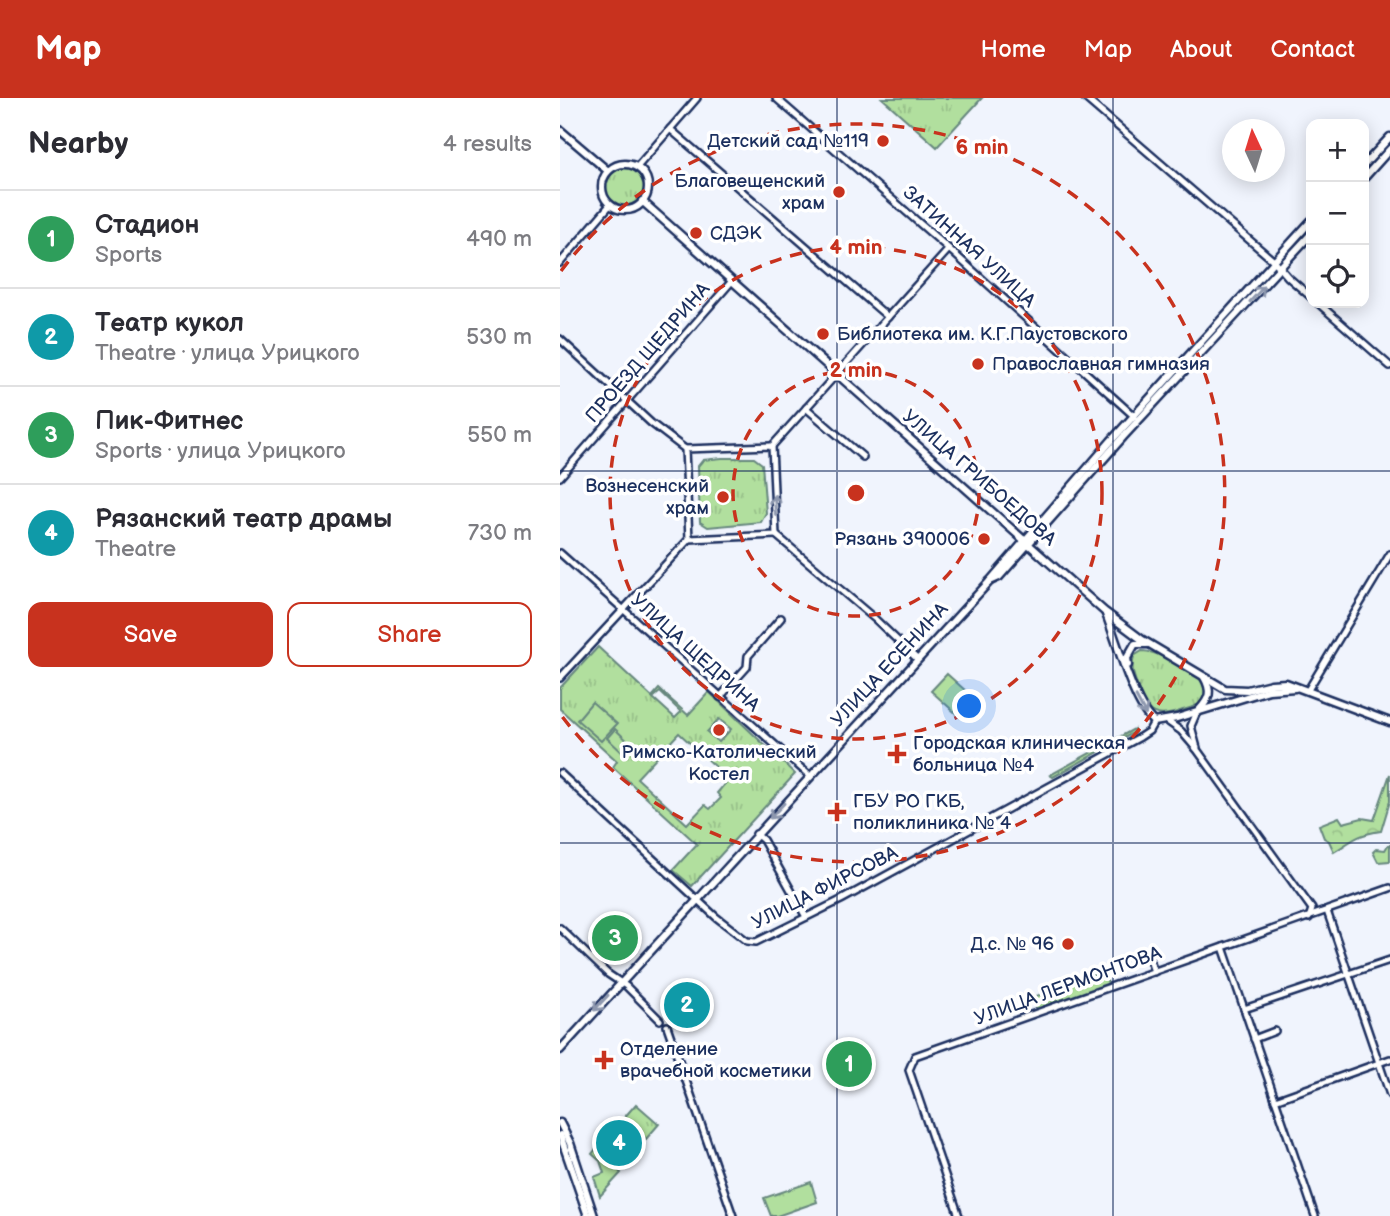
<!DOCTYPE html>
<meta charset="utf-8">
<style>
body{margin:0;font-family:"Balsamiq Sans",sans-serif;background:#f2f2f3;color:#2b2b33}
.controls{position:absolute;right:21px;top:21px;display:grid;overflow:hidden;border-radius:14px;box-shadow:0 4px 18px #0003}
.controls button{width:63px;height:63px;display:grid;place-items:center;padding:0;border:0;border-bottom:2px solid #e1e1e2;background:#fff;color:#2b2b33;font:35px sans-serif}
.compass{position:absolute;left:662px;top:21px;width:63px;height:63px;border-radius:50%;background:#fff;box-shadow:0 4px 18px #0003;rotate:356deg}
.you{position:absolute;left:410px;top:609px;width:24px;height:24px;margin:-18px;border:5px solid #fff;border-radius:50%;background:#1a73e8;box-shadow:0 0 0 10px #1a73e833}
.badge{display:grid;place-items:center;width:46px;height:46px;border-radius:50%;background:#c8321e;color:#fff;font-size:23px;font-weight:700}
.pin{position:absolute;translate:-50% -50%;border:4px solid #fff;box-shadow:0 2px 7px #0006}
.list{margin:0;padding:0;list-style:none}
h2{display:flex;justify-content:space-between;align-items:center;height:91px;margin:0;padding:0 28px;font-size:30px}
h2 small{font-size:23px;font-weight:400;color:#7c7c81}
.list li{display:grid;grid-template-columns:46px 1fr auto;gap:21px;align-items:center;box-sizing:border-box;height:98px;padding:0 28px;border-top:2px solid #e1e1e2}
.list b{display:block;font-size:26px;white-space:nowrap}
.list p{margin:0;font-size:23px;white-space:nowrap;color:#7c7c81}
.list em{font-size:23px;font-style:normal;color:#7c7c81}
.actions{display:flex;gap:14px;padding:21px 28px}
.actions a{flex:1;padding:16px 0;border:2px solid #c8321e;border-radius:14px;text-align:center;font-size:24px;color:#c8321e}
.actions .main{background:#c8321e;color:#fff}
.icon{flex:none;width:38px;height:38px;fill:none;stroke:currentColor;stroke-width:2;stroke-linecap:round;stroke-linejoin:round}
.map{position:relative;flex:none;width:830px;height:1118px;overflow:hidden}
header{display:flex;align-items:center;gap:42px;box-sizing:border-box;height:98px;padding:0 35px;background:#c8321e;color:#fff}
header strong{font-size:33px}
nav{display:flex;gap:38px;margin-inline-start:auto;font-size:24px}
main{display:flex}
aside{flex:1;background:#fff}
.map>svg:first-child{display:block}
.grass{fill:url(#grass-tufts);stroke:#66877e;stroke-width:2;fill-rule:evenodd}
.forest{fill:url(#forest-crowns);stroke:#66877e;stroke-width:2}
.garden{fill:#b1df9e;stroke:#66877e;stroke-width:2}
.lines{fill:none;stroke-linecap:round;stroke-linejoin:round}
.minor-casing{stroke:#1b2f5e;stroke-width:10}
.major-casing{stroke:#1b2f5e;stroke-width:11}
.minor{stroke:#fff;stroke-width:5}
.major{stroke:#fff;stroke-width:6}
.oneway{stroke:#8d97ae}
.grid{fill:none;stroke:#1b2f5e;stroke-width:2;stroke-opacity:0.55}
.ring{fill:none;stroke:#c8321e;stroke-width:3.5;stroke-dasharray:12 9}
.poi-dot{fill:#c8321e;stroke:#fff;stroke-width:2.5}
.labels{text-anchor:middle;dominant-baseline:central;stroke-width:7;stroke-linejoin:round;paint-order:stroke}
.poi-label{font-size:19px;fill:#1b2f5e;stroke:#fff;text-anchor:start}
.street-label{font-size:19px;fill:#1b2f5e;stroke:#fff}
.centre{fill:#c8321e;stroke:#fff;stroke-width:3.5}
.ring-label{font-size:21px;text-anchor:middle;font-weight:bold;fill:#c8321e;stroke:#fff;stroke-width:7;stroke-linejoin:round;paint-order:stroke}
</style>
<header>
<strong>Map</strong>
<nav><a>Home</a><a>Map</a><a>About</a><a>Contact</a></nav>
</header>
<main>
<aside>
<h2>Nearby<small>4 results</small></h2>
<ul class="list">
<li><span class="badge" style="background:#2e9e5b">1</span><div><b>Стадион</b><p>Sports</p></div><em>490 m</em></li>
<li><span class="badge" style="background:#0f9aa8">2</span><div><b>Театр кукол</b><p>Theatre · улица Урицкого</p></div><em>530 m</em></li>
<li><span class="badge" style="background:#2e9e5b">3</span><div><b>Пик-Фитнес</b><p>Sports · улица Урицкого</p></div><em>550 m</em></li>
<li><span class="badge" style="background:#0f9aa8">4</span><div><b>Рязанский театр драмы</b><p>Theatre</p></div><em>730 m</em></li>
</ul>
<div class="actions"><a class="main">Save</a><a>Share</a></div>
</aside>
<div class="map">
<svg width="830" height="1118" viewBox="0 0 830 1118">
<defs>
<pattern id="grass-tufts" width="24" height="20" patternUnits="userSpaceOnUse" patternTransform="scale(1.75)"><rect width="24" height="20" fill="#b1df9e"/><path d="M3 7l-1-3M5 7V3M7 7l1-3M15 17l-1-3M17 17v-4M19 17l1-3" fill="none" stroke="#98c08a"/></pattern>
<pattern id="forest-crowns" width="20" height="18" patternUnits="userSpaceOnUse" patternTransform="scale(1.75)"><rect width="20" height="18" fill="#b1df9e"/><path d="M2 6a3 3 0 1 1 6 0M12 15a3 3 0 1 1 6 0" fill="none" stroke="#98c08a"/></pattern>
</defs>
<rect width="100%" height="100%" fill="#f0f4fd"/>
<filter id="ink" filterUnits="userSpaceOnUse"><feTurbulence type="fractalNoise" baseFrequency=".0143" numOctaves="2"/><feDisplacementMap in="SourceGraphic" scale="14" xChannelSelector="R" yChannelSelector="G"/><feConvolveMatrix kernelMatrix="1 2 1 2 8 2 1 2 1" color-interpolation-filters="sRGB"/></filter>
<g filter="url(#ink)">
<g class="grass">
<polygon points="322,0 422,0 377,49"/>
<circle cx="65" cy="89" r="20"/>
<polygon points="162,360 194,360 202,366 206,415 201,424 148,429 140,424 138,368 143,362"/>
<path d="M38 549 92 599 99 591 128 617 149 594 235 676 132 788 113 772 137 746 53 669 57 663 0 611V590ZM100 594 121 614 115 620 93 600ZM159 621 171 631 159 644 147 634ZM119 635 169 681 157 695 161 700 150 711 145 707 127 726 77 680Z"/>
<path d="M582 553C603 554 623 570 640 580 647 587 647 595 644 603 638 607 631 610 623 612 597 622 586 617 578 590 574 578 570 570 574 558Z"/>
<polygon points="543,873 549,888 477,914 471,900"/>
<polygon points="76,1006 99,1026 86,1041 63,1021"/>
<polygon points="36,1051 61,1075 40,1098 34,1079 44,1075 40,1063 32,1056"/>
<polygon points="251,1084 257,1104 217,1118 211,1118 204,1100"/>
</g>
<g class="forest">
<polygon points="574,631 575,634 493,679 490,677"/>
<path d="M830 676V703L821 733C798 736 793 742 774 754L769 743 764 740 759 727 779 719 783 725 802 720 814 722Z"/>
<polygon points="828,747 830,747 830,763 818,764 813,754 816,751 825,752"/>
</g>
<g class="garden">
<polygon points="387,576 416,602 400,619 371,593"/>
<polygon points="32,604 57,626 41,643 17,622"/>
<polygon points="55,631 73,648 65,657 47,640"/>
<polygon points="284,953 305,965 306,971 301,979 293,979 274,969 274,958 278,954"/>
</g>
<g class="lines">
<g class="minor-casing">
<g id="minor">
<polyline points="216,0 389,151 575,319"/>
<polyline points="525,0 715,164 728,179 751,199"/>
<polyline points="110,31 328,219"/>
<polyline points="77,69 137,0"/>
<polyline points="0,165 50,107"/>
<polyline points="758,205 830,268"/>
<polyline points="0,241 91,325 125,351"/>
<polyline points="246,310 303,359"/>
<polyline points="212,348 389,151"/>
<polyline points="0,379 172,183"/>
<polyline points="216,437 315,521 357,561"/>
<polyline points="0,455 250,678"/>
<polyline points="0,580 129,441 216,437 212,348 125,351 129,441"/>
<polyline points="748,592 830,456"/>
<polyline points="160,599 187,569 188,558 221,520"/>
<polyline points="637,614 631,628 637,650"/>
<polyline points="607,623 621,633 638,653 752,811 749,820"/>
<polyline points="0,675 156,819 187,843 196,844 281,802 580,639 589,633 594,624"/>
<polyline points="196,736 203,742 246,819"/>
<polyline points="767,813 830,997"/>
<polyline points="0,830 48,876 66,888 100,922"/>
<polyline points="663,849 755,1118"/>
<polyline points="588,856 594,874"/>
<polyline points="684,911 830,862"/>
<polyline points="107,928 173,1118"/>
<polyline points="694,941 715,933"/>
<polyline points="715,1002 830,961"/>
<polyline points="399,1118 349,972 355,958 830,790"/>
</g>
</g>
<g class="major-casing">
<g id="major">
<polyline points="0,32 48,73"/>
<circle cx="65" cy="89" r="23"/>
<polyline points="804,67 830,39"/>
<polyline points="804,80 830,51"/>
<polyline points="82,103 545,514 581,541 665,591 687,592 711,586 726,585 830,624"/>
<polyline points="430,483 439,479 563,339 751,136"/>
<path d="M546 516C557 543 574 609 594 624L617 620 709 592 735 590"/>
<polyline points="568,567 567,560 575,546 587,546"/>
<path d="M639 612C650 601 652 593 644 579"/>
<polyline points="0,952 430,483 551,343 751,123"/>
<polyline points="0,1025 10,1045 34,1118"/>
<polyline points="0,1037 28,1118"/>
</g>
</g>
<use href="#minor" class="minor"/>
<use href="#major" class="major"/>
</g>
<defs><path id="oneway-shaft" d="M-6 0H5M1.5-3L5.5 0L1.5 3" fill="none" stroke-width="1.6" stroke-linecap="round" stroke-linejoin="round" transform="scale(1.75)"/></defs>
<g class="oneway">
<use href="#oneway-shaft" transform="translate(697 196) rotate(-47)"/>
<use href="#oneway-shaft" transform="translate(215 407) rotate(-93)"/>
<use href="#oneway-shaft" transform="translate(581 608) rotate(62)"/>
<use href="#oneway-shaft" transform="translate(217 713) rotate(133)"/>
<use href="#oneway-shaft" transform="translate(41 905) rotate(133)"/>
</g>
</g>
<path class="grid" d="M277 0V1118M553 0V1118M0 373H830M0 745H830"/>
<g class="ring">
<circle cx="296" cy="395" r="123"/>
<circle cx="296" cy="395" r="246"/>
<path d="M1 173A369 369 0 1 1 1 617"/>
</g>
<g class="poi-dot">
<circle cx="323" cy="43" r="7"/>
<circle cx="279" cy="94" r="7"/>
<circle cx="136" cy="135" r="7"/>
<circle cx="263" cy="236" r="7"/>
<circle cx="418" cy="266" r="7"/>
<circle cx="163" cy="399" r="7"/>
<circle cx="424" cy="441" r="7"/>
<circle cx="159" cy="632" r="7"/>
<path d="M333.5 645.5h7v7h7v7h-7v7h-7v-7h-7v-7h7z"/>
<path d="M273.5 703.5h7v7h7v7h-7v7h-7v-7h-7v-7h7z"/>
<circle cx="508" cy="846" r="7"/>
<path d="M40.5 951.5h7v7h7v7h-7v7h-7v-7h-7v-7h7z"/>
</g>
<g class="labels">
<g class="poi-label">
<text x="309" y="43" text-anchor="end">Детский сад №119</text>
<text x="265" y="83" text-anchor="end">Благовещенский<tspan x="265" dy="22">храм</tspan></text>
<text x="150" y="135">СДЭК</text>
<text x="277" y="236">Библиотека им. К.Г.Паустовского</text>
<text x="432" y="266">Православная гимназия</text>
<text x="149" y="388" text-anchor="end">Вознесенский<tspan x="149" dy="22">храм</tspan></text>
<text x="410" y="441" text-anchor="end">Рязань 390006</text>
<text x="353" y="645">Городская клиническая<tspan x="353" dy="22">больница №4</tspan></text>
<text x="159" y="654" text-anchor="middle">Римско-Католический<tspan x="159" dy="22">Костел</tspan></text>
<text x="293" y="703">ГБУ РО ГКБ,<tspan x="293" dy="22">поликлиника № 4</tspan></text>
<text x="494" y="846" text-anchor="end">Д.с. № 96</text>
<text x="60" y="951">Отделение<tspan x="60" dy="22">врачебной косметики</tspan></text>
</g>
<g class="street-label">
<text transform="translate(409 149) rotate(42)">ЗАТИННАЯ УЛИЦА</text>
<text transform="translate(88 255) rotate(-49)">ПРОЕЗД ЩЕДРИНА</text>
<text transform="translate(419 380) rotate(41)">УЛИЦА ГРИБОЕДОВА</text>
<text transform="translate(135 555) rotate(42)">УЛИЦА ЩЕДРИНА</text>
<text transform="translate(330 567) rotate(-47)">УЛИЦА ЕСЕНИНА</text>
<text transform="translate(265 790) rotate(-27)">УЛИЦА ФИРСОВА</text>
<text transform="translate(508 888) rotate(-20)">УЛИЦА ЛЕРМОНТОВА</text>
</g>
</g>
<circle cx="296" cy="395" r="10" class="centre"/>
<g class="ring-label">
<text x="422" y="56">6 min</text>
<text x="296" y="156">4 min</text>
<text x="296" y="279">2 min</text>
</g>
</svg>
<div class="controls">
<button>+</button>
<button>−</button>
<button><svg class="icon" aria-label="locate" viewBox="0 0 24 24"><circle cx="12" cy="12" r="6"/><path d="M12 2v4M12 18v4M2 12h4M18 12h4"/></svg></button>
</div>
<svg class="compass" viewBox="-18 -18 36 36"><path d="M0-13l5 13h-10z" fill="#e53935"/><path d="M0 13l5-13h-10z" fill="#7c7c81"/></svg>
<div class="you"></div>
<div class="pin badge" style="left:289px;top:966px;background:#2e9e5b">1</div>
<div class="pin badge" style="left:127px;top:907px;background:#0f9aa8">2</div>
<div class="pin badge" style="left:55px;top:840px;background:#2e9e5b">3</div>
<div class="pin badge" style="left:59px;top:1045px;background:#0f9aa8">4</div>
</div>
</main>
